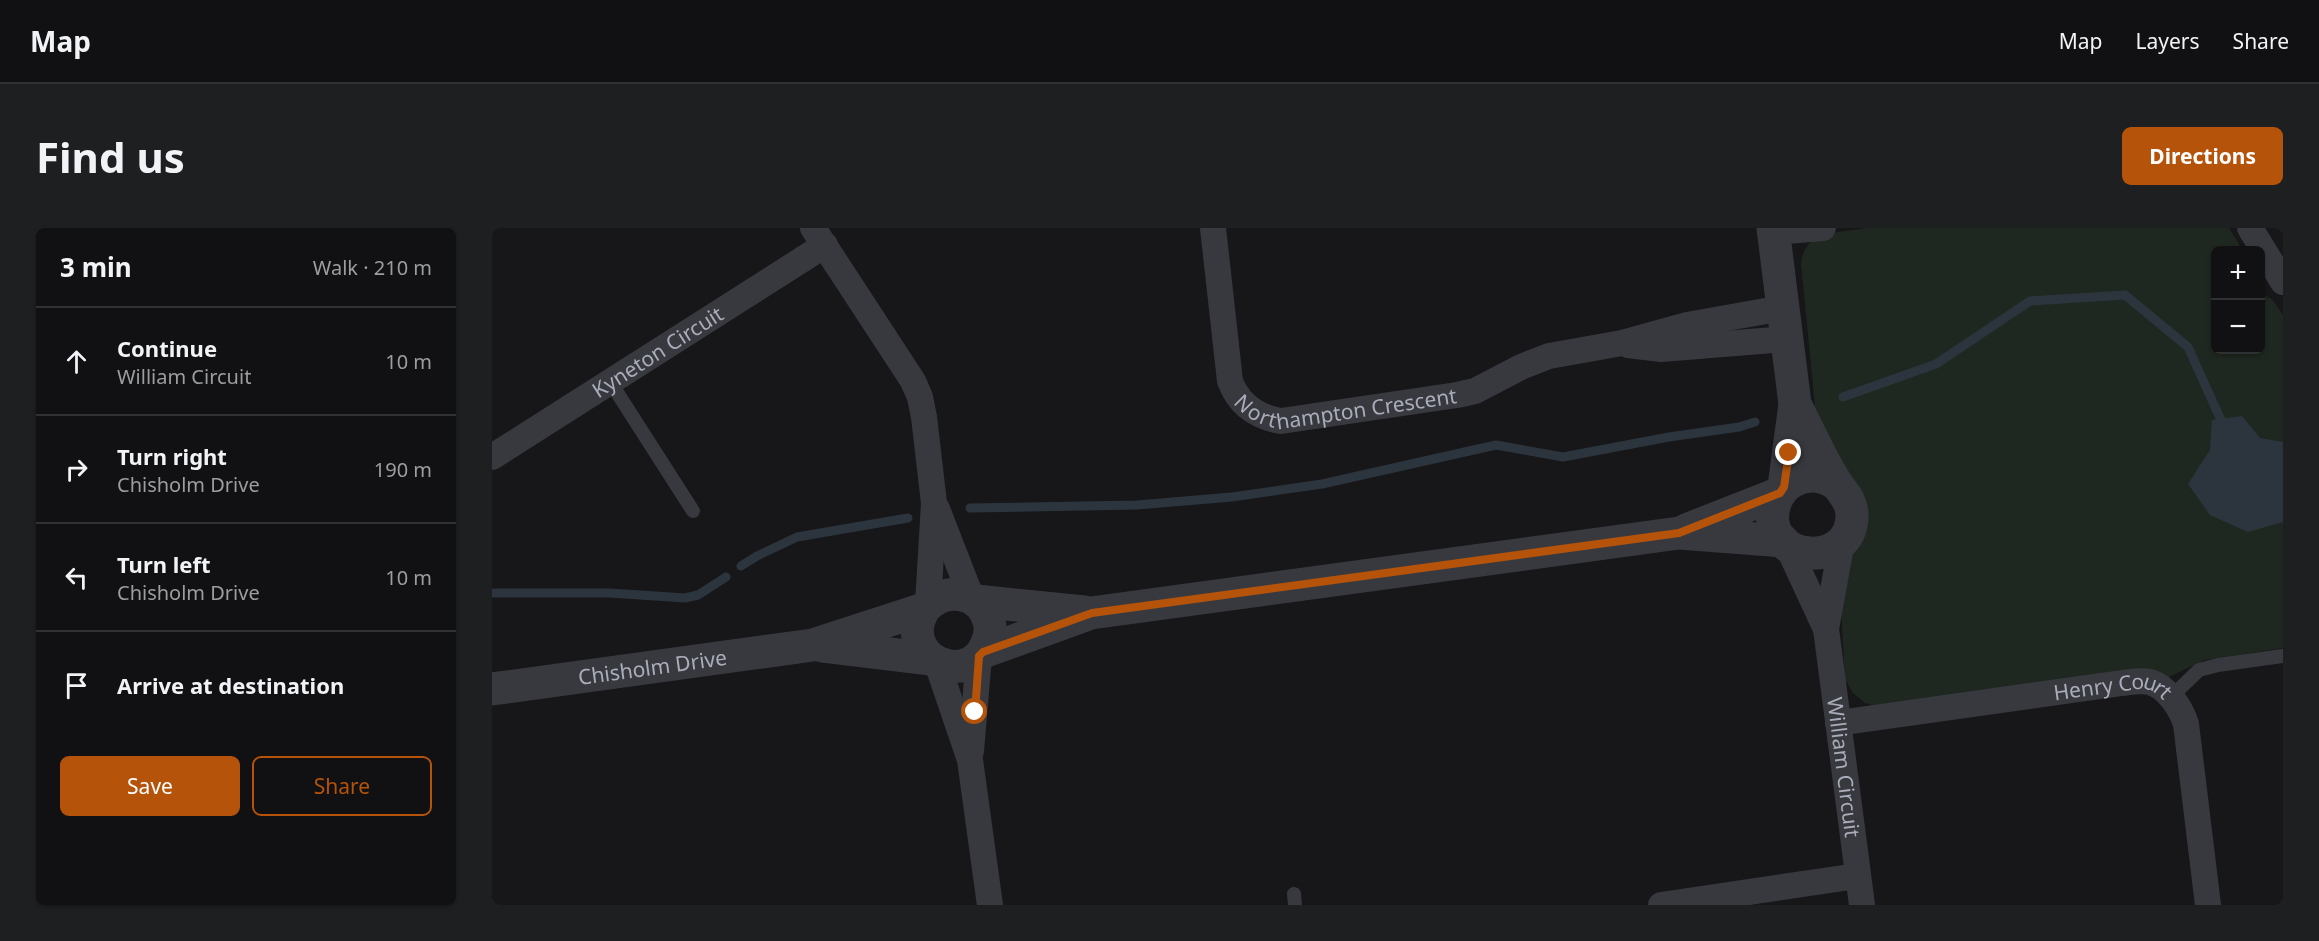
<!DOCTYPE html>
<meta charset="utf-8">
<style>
body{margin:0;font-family:"Noto Sans",sans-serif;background:#1e1f21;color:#f1f3f6}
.controls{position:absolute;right:18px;top:18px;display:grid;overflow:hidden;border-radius:9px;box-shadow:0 2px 4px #0004}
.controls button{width:54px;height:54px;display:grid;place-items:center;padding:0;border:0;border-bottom:2px solid #303133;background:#111113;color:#f1f3f6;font:30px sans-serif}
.stop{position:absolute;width:18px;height:18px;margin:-14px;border:4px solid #b45309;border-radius:50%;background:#fff}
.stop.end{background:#b45309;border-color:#fff;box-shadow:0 2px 6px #0008}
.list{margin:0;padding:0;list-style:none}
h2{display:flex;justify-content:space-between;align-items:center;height:78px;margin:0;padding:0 24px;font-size:26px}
h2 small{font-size:20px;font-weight:400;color:#9c9da0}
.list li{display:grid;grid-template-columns:39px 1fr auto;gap:18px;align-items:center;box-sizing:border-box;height:108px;padding:0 24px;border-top:2px solid #303133}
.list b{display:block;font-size:22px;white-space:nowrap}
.list p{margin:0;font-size:20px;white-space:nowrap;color:#9c9da0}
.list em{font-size:20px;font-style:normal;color:#9c9da0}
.actions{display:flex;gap:12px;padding:18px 24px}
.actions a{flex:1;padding:14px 0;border:2px solid #b45309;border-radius:9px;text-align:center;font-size:21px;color:#b45309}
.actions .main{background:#b45309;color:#fff}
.icon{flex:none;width:33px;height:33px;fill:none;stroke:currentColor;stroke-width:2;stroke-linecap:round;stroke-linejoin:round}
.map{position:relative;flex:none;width:1791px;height:677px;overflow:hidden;border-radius:9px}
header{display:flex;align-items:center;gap:36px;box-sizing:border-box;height:84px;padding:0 30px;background:#111113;border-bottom:2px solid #303133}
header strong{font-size:28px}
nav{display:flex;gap:33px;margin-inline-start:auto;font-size:21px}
.intro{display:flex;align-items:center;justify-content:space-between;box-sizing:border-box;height:144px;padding:0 36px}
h1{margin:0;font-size:42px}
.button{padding:15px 27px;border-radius:9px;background:#b45309;color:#fff;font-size:21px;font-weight:700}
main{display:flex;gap:36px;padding:0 36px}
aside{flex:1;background:#111113;border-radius:9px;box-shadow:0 2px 4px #0004}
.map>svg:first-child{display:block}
.green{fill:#1f2820}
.water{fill:#2c353e}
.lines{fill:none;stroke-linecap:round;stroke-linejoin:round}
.stream{stroke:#2c353e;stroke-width:9}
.service{stroke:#38393f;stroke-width:14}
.minor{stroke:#38393f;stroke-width:26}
.tertiary{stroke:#38393f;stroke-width:33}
.route{stroke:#b45309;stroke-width:8}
.labels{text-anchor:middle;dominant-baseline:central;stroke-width:4.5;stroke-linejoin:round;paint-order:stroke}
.street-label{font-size:21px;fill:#a9adba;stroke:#121214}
</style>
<header>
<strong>Map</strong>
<nav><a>Map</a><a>Layers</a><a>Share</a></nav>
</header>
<div class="intro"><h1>Find us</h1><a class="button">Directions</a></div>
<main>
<aside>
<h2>3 min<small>Walk · 210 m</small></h2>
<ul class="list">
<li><svg class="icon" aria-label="ahead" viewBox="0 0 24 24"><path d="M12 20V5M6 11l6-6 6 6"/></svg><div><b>Continue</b><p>William Circuit</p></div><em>10 m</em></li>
<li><svg class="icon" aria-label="right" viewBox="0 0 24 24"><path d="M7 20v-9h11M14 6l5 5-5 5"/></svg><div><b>Turn right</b><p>Chisholm Drive</p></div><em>190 m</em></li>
<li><svg class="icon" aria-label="left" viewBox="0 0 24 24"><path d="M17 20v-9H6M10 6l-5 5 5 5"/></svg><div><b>Turn left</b><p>Chisholm Drive</p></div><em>10 m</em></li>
<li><svg class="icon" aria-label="arrive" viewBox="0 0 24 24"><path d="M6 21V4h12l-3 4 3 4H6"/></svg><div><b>Arrive at destination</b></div></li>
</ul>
<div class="actions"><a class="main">Save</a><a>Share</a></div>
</aside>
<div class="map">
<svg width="1791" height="677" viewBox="0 0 1791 677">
<rect width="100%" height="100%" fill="#171719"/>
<path class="green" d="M1374 0H1737L1747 16V22H1724V122H1768L1769 66 1780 71 1791 87V420L1712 432 1677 449 1381 477 1373 475 1361 465 1353 451 1349 380 1357 328 1324 189 1309 35C1314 0 1346 6 1374 0Z"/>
<polygon class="water" points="1750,188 1768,210 1791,214 1791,294 1756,304 1718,287 1696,256 1718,222 1720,192"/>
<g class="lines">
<g class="stream">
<polyline points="1351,169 1444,136 1538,73 1633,67 1696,119 1733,201"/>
<polyline points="478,280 645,277 740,269 830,256 1004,217 1071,229 1177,209 1247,199 1263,194"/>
<polyline points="249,338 265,328 305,309 416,290"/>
<polyline points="0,365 118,365 193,370 206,367 234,349"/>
</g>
<g class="service">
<polyline points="119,155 201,283"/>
<polyline points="1679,469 1707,442 1726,437 1791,428"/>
<polyline points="802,666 803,677"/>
</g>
<g class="minor">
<polyline points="321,0 421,153 428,169 432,189 442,275 436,376"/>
<path id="s1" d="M721 0 738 153C747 177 765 189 789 193L965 167 983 163 1029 139 1057 128 1130 115 1195 97 1291 80"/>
<polyline points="1758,0 1791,54"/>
<polyline points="1281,4 1331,0"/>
<polyline points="1136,117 1169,121 1294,111"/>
<path id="s2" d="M0 229 333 17"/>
<polyline points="445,281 480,371"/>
<path id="s3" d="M1295 317 1334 401 1370 677"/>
<polyline points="1334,401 1350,313"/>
<polyline points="445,435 478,532 498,677"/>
<path id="s4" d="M1346 495 1630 455C1639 454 1649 452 1658 454 1675 459 1689 480 1694 496L1716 677"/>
<polyline points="479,523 487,428"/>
<polyline points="1169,677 1365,648"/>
</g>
<g class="tertiary">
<polyline points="1281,0 1303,176 1292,259"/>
<path d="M1303 176C1316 201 1328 229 1343 253 1350 265 1359 271 1360 285 1362 344 1268 335 1282 278 1285 267 1292 258 1301 253 1316 245 1331 247 1344 256"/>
<polyline points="1194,302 1288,265"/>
<polyline points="484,373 592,384"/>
<polyline points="331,418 439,431"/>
<polyline points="491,424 599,385 1187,305 1291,313"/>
<path id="s5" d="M0 461 321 417 432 381C452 358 488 362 497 393 499 400 498 408 495 415 477 463 403 430 432 381"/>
</g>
</g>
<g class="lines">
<polyline class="route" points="483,484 487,428 491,424 600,385 1187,305 1288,265 1292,259 1297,225"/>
</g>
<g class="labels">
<g class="street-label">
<text stroke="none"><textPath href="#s2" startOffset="196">Kyneton Circuit</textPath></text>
<text stroke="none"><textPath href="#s1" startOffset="286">Northampton Crescent</textPath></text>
<text stroke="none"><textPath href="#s5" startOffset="162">Chisholm Drive</textPath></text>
<text stroke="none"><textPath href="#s4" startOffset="278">Henry Court</textPath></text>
<text stroke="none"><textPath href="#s3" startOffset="232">William Circuit</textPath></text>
</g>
</g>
</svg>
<div class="controls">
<button>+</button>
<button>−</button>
</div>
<div class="stop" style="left:483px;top:484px"></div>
<div class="stop end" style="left:1297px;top:225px"></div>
</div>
</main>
